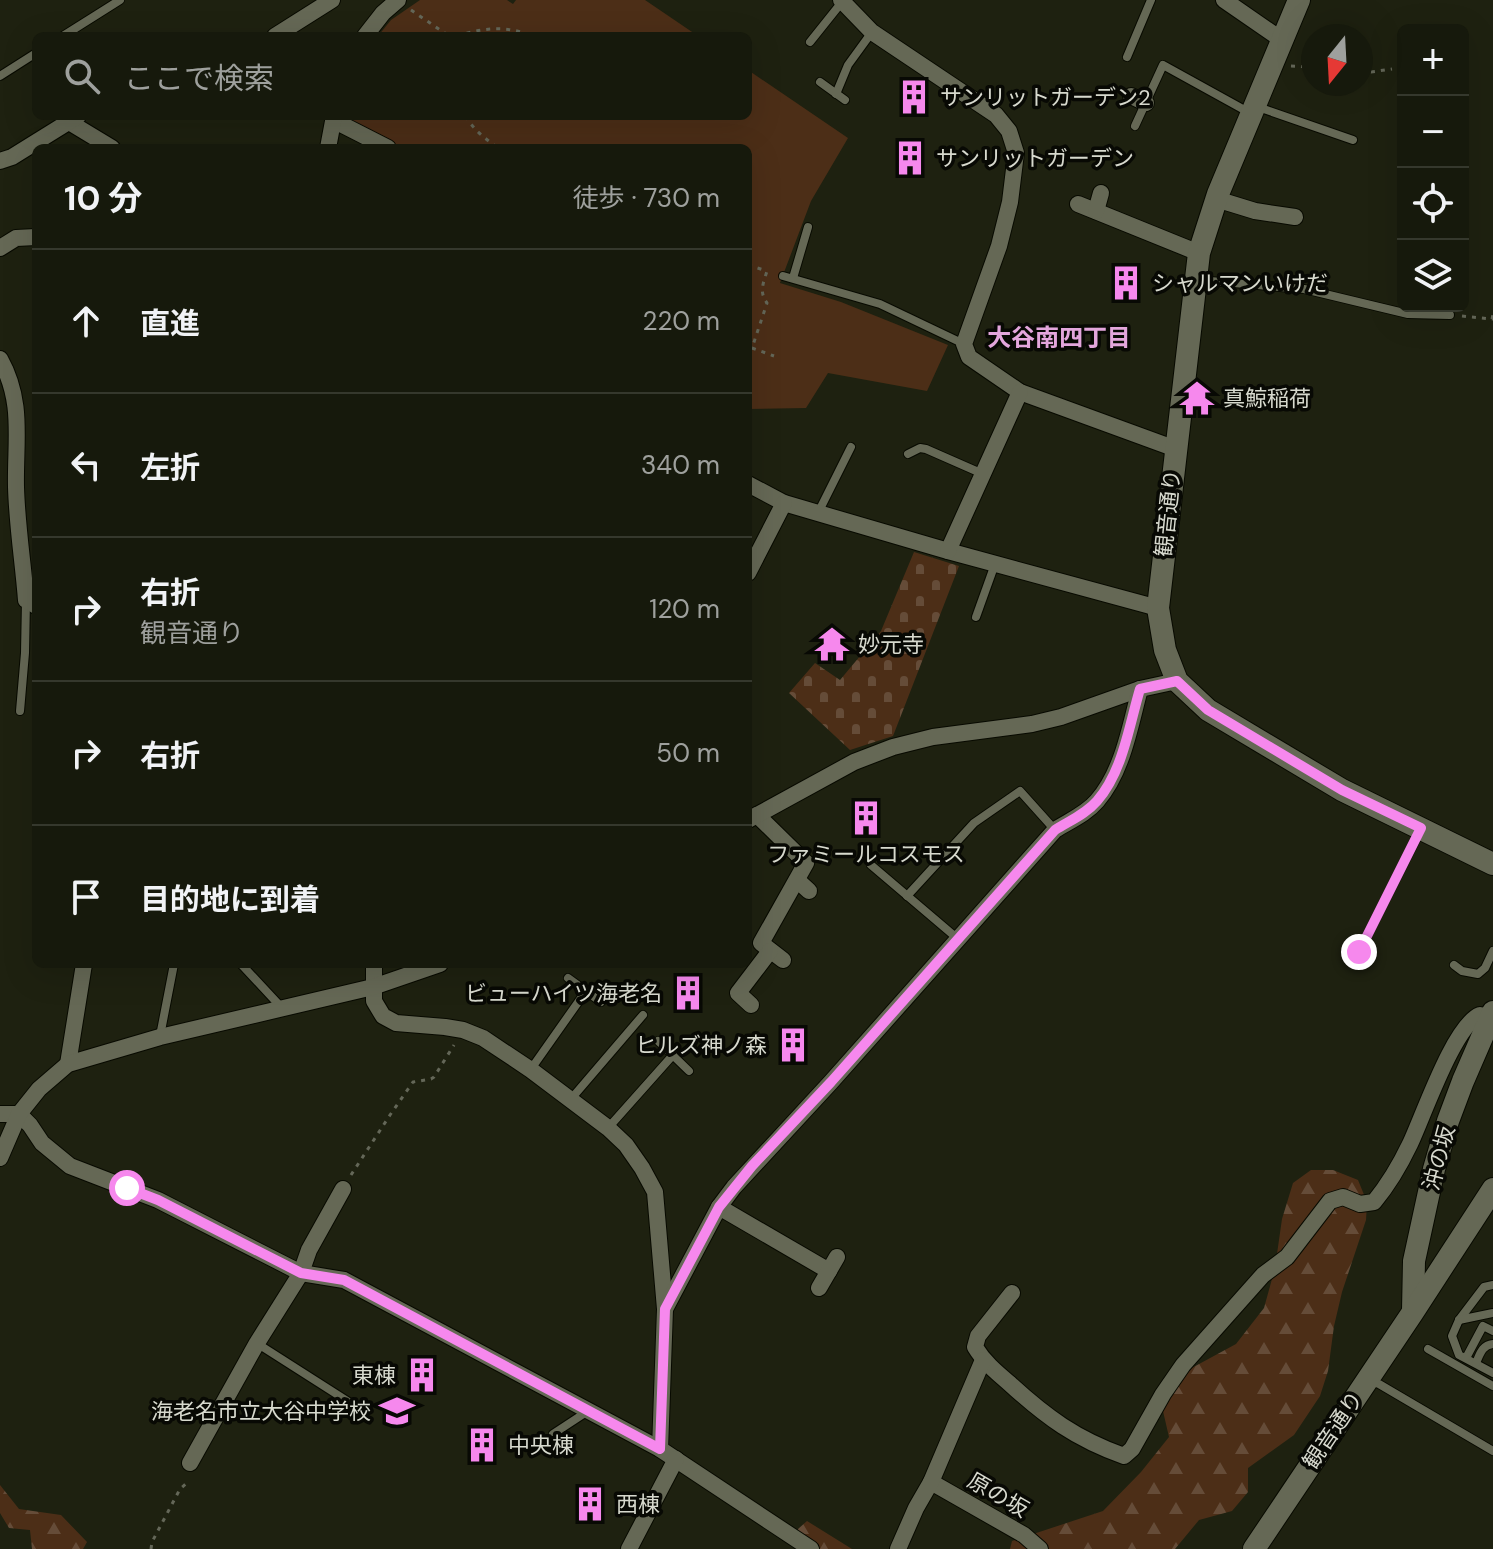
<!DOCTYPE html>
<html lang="ja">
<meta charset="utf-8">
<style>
body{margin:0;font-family:"DM Sans","Noto Sans JP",sans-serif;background:#23261a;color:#f1f3f6}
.controls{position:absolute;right:24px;top:24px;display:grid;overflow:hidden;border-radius:12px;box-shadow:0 8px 32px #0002}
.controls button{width:72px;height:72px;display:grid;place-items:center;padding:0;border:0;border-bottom:2px solid #35382d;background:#16190c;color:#f1f3f6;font:40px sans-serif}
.compass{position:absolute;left:1301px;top:24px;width:72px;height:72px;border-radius:50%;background:#16190c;box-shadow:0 8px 32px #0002;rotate:198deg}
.stop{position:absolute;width:24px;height:24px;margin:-18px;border:6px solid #f688ed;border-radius:50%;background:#fff}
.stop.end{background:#f688ed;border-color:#fff;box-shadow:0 2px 8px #0008}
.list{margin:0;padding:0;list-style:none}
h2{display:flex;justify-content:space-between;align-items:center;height:104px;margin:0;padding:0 32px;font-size:34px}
h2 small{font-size:26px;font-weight:400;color:#9ea09d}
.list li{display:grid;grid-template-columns:52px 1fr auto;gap:24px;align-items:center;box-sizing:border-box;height:144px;padding:0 32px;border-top:2px solid #35382d}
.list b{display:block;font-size:30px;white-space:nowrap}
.list p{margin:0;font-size:26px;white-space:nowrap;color:#9ea09d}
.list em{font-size:26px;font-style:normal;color:#9ea09d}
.icon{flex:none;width:44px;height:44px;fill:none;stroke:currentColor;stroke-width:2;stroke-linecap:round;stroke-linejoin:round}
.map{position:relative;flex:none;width:1493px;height:1549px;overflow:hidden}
.search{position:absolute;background:#16190c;box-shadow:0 8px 32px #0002;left:32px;top:32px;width:720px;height:88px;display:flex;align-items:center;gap:20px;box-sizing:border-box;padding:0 28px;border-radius:12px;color:#9ea09d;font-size:30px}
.panel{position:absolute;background:#16190c;box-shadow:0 8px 32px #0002;left:32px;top:144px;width:720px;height:824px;border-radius:12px}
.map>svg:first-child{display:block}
.green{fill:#4c2e17}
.forest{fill:url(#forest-firs)}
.cemetery{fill:url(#cemetery-stones)}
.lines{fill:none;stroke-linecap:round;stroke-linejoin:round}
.lane-casing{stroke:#080a00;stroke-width:10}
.street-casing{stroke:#080a00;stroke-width:18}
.secondary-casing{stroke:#080a00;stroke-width:24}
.path{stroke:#646758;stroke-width:3;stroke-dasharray:4 6;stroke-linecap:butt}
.lane{stroke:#656855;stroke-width:8}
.street{stroke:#656855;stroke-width:16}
.secondary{stroke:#656855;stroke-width:22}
.route{stroke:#f688ed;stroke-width:10}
.labels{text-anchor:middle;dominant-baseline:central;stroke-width:7;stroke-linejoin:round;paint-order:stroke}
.poi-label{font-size:22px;fill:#d7d9ce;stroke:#080904;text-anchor:start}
.street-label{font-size:22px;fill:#d7d9ce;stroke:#080904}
.neighbourhood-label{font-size:24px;font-weight:bold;fill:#e3a6dc;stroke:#080904}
</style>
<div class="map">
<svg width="1493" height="1549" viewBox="0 0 1493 1549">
<defs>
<pattern id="forest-firs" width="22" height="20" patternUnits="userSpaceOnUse" patternTransform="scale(2)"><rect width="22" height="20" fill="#4c2e17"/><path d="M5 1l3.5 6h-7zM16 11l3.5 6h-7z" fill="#654c38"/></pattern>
<pattern id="cemetery-stones" width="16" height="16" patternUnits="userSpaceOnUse" patternTransform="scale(2)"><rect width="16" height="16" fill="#4c2e17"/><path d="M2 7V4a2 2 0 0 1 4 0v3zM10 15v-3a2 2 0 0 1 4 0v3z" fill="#654c38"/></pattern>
</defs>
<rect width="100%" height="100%" fill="#1e2110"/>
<g class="green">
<polygon points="420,0 507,0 513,4 516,0 645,0 698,36 378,36 391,20"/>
<polygon points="748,70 848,138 811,201 780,283 841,302 948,345 927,391 828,373 806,408 748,409 748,148 401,148 347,119 347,116 748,116"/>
</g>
<g class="forest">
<polygon points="1311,1170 1333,1170 1358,1180 1367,1202 1366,1220 1342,1292 1334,1326 1328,1371 1320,1396 1294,1435 1248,1468 1248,1492 1232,1511 1199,1520 1175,1549 1010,1549 1012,1541 1103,1511 1141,1472 1169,1437 1163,1411 1173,1386 1188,1370 1236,1344 1264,1308 1275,1268 1282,1219 1293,1183"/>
<polygon points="0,1485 19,1509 61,1515 87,1542 83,1549 32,1549 30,1530 9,1528 0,1513"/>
<polygon points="807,1521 852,1549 796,1549 798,1529"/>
</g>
<polygon class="cemetery" points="914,552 959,566 893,736 850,750 789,693 815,663 840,680 881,631"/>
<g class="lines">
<g class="lane-casing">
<g id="lane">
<polyline points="63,36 120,0"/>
<polyline points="810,42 842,2"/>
<polyline points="1127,57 1151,0"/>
<polyline points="0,76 36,53"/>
<polyline points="820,82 845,100"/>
<polyline points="836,94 848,65 872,32"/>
<polyline points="1258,107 1353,140"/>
<polyline points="1135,126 1163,65 1250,113"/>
<polyline points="783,276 880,304 964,344"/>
<polyline points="793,278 808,227"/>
<polyline points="1198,280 1304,289 1408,314 1450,315"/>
<polyline points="908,454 920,448 926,449 983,474"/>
<polyline points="818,513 851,447"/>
<polyline points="976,617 995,564"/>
<polyline points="20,711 25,653 26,600"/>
<polyline points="871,865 958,939"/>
<polyline points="907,896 974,823 1020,791 1055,830"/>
<polyline points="1359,952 1421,829"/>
<polyline points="241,964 282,1008"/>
<polyline points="1454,965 1462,971 1478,974 1485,968 1493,951"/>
<polyline points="568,978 601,1002"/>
<polyline points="160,1036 174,964"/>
<polyline points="658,1041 689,1071"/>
<polyline points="531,1069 586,991"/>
<polyline points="571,1099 643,1015"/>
<polyline points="608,1128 673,1055"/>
<polyline points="1493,1285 1484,1287 1459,1320 1452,1336 1459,1355 1493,1373"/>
<polyline points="1459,1320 1493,1313"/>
<polyline points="258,1344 352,1404"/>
<polyline points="1428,1349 1493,1386"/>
<polyline points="1466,1358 1483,1326 1493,1331"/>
<path d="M1476 1363C1480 1354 1482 1345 1493 1344"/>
<polyline points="1368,1381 1379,1384 1493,1451"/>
<polyline points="553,1434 588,1411"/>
</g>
</g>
<g class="street-casing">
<g id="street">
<polyline points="841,0 872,32 996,115 1009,131 1016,153 1010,202 999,246 964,344 969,357 1020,392 1176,449"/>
<polyline points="1224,0 1282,40"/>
<polyline points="275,36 332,0"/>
<polyline points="365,36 383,13 398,0"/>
<polyline points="1131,96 1146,103"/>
<polyline points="333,120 388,148"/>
<polyline points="69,122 112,148"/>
<polyline points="328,148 334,116"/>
<polyline points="0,161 12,157 78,116"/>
<polyline points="1216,199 1255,211 1295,217"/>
<polyline points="1078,204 1199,253"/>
<polyline points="1096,211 1101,193"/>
<polyline points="0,248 16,238 36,237"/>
<path d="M0 359C24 402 15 440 16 487 17 525 23 562 26 600L36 606"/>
<polyline points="748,484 784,503 948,551 1158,608"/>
<polyline points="948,551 1020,392"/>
<polyline points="748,573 784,503"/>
<polyline points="757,815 806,863 761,943 783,960"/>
<polyline points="748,820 854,762 893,747 933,737 1032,724 1061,717 1140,689 1177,681"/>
<polyline points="797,880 809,891"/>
<polyline points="374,964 374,1001 383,1016 396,1023 445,1027 463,1030 483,1038 531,1070 608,1128 626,1145 642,1168 655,1192 665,1309 660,1449"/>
<polyline points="751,1005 738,993 770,951"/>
<polyline points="68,1064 84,964"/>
<polyline points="0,1114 19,1114 30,1125 42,1143 70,1166 158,1200 301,1273 344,1280 660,1449 811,1549"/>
<polyline points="0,1158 19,1114 39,1089 68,1064 160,1037 373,987 440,964"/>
<polyline points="719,1207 829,1271"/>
<polyline points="819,1288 837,1257"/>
<path d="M1012 1293 978 1336 975 1347C984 1362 996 1372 1009 1383 1046 1417 1076 1439 1124 1456L1132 1449 1163 1394 1183 1365 1263 1275 1287 1257 1330 1201 1343 1197 1360 1204 1374 1202C1388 1185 1400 1165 1410 1144 1423 1117 1454 1025 1480 1015L1490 1019"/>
<path d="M665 1309 719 1207 734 1187 831 1082 1055 830C1069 821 1086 814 1097 801 1123 771 1130 726 1140 689"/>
<polyline points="190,1463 257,1343 301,1273 309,1250 343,1189"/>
<polyline points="931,1482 1024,1535 1040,1549"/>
<polyline points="629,1549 676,1459"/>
<polyline points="898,1549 916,1508 931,1482 983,1360"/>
</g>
</g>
<g class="secondary-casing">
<g id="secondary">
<polyline points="1299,0 1218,194 1199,253 1158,608 1165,650 1177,681 1208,710 1342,790 1493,864"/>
<polyline points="1413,1311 1414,1261 1434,1169 1448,1121 1463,1081 1493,1012"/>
<polyline points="1254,1549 1413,1312 1493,1189"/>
</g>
</g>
<g class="path">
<polyline points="411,10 449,36"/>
<path d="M457 36C481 28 508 25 532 36"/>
<polyline points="1291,66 1313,67"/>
<polyline points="1361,71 1371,72 1392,69"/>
<path d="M466 116C473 130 486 139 498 148"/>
<polyline points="748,240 751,235"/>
<polyline points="748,265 767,271"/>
<polyline points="1462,316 1492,319 1493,314"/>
<path d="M748 347 752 348 767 303C759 292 763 284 767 271"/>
<polyline points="752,348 774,356"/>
<polyline points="351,1175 390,1115 413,1082 431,1079 434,1077 454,1045"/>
<polyline points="151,1549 152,1542 180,1489 189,1481"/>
</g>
<use href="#lane" class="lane"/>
<use href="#street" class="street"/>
<use href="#secondary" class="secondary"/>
</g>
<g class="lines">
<path class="route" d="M127 1188 158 1200 301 1273 344 1280 660 1449 665 1309 719 1207 752 1166 831 1082 1055 830C1069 821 1086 814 1097 801 1123 771 1129 726 1140 689L1177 681 1208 710 1342 790 1421 828 1359 952"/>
</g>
<defs>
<g id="building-bare" transform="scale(2.76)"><path d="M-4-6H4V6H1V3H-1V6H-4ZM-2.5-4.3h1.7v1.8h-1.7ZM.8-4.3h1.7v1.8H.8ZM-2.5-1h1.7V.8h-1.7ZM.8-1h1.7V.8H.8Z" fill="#f688ed" stroke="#080904" stroke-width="2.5" paint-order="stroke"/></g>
<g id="temple-bare" transform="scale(2.76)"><path d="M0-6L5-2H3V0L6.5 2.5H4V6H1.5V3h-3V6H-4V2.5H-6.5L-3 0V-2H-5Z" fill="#f688ed" stroke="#080904" stroke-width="2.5" paint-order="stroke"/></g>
<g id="school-bare" transform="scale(2.76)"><path d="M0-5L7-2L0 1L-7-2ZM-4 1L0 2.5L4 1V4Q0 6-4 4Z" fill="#f688ed" stroke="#080904" stroke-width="2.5" paint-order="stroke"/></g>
</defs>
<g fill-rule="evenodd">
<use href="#building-bare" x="914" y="97"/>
<use href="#building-bare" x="910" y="158"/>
<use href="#building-bare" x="1126" y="283"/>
<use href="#temple-bare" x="1197" y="398"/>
<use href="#temple-bare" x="832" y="644"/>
<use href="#building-bare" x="866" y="818"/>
<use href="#building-bare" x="688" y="993"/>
<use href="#building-bare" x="793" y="1045"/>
<use href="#building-bare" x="422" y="1375"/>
<use href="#school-bare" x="397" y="1411"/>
<use href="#building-bare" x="482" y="1445"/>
<use href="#building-bare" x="590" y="1504"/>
</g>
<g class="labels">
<g class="poi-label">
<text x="940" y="97">サンリットガーデン2</text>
<text x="936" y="158">サンリットガーデン</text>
<text x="1152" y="283">シャルマンいけだ</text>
<text x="1223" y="398">真鯨稲荷</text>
<text x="858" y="644">妙元寺</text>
<text x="866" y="854" text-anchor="middle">ファミールコスモス</text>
<text x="662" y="993" text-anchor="end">ビューハイツ海老名</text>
<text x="767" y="1045" text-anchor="end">ヒルズ神ノ森</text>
<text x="396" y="1375" text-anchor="end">東棟</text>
<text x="371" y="1411" text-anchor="end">海老名市立大谷中学校</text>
<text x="508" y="1445">中央棟</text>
<text x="616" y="1504">西棟</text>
</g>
<g class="street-label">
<text transform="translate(1168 513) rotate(-84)">観音通り</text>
<text transform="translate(1439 1158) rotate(-75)">沖の坂</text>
<text transform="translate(1333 1430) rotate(-56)">観音通り</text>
<text transform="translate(998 1495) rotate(30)">原の坂</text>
</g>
<g class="neighbourhood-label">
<text x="1059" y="337">大谷南四丁目</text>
</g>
</g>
</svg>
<div class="controls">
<button>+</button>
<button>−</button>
<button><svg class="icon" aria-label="locate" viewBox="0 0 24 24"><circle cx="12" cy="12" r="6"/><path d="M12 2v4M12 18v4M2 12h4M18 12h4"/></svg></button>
<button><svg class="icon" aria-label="layers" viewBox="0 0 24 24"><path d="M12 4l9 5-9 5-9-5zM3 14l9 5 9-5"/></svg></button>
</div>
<svg class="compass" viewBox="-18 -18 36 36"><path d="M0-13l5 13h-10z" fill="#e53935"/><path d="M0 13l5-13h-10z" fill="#9ea09d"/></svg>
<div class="stop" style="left:127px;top:1188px"></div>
<div class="stop end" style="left:1359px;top:952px"></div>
<div class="search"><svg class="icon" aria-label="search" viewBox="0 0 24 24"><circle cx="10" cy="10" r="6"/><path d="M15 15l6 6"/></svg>ここで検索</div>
<section class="panel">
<h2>10 分<small>徒歩 · 730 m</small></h2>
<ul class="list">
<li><svg class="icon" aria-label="ahead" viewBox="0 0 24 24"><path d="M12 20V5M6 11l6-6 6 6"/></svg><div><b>直進</b></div><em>220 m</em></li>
<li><svg class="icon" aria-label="left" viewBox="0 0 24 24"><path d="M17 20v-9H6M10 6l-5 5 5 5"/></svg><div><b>左折</b></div><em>340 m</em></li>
<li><svg class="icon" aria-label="right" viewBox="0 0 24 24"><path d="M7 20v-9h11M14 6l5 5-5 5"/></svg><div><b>右折</b><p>観音通り</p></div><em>120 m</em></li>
<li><svg class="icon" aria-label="right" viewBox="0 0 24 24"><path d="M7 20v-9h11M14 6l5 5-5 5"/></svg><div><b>右折</b></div><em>50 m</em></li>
<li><svg class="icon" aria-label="arrive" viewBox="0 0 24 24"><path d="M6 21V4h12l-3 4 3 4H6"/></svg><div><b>目的地に到着</b></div></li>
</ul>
</section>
</div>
